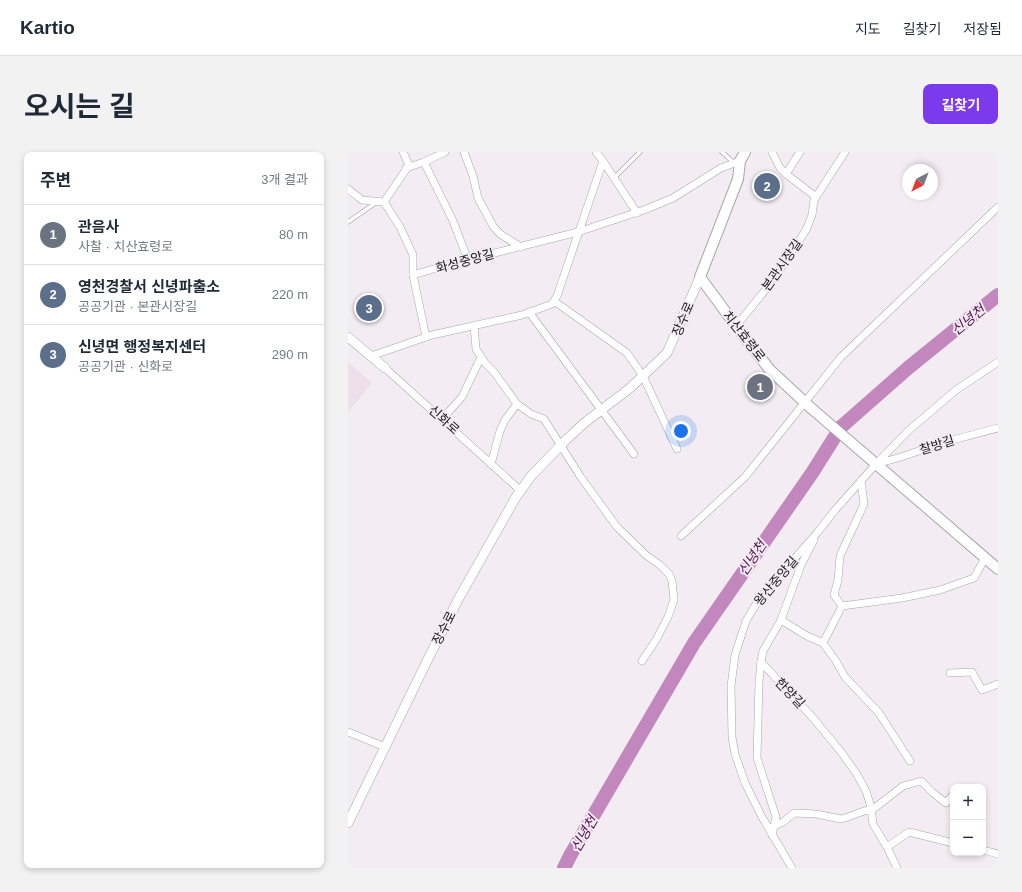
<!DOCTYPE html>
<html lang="ko">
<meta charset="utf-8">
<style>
body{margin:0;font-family:Arial,"Noto Sans KR",sans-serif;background:#f2f2f3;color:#1f2937}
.controls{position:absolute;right:12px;bottom:12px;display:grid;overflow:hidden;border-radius:8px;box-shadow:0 2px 6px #0003}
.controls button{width:36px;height:36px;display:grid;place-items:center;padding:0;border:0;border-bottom:1px solid #e0e1e3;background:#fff;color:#1f2937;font:20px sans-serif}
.compass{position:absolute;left:554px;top:12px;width:36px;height:36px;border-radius:50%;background:#fff;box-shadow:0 2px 6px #0003;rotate:222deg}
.you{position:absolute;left:333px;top:279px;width:14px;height:14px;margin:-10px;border:3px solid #fff;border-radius:50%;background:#1a73e8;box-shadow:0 0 0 6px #1a73e833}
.badge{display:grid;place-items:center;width:26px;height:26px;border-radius:50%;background:#7c3aed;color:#fff;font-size:13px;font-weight:700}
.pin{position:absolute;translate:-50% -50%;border:2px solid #fff;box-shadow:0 1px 4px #0006}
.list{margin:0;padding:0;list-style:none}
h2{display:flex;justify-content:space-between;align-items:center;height:52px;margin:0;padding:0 16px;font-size:17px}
h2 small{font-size:13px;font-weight:400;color:#747a83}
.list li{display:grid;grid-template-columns:26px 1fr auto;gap:12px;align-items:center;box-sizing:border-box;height:60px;padding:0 16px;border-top:1px solid #e0e1e3}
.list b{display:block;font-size:15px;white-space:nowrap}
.list p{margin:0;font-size:13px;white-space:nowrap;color:#747a83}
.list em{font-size:13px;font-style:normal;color:#747a83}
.map{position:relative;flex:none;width:650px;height:716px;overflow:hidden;border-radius:8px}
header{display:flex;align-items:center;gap:24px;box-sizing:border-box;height:56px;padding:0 20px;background:#fff;border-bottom:1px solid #e0e1e3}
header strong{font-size:19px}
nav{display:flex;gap:22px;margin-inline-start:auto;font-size:14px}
.intro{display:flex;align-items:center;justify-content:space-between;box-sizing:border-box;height:96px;padding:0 24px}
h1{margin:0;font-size:28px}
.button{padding:10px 18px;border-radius:8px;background:#7c3aed;color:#fff;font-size:14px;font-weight:700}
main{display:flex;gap:24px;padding:0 24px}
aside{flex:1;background:#fff;border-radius:8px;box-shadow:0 2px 6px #0003}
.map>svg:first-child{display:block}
.built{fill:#eddfeb}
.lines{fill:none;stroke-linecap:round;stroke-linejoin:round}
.river{stroke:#c287bd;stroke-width:14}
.service-casing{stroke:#aba4aa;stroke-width:5}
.minor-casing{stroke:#aba4aa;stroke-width:8}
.tertiary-casing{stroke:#aba4aa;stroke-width:10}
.secondary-casing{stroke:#aba4aa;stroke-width:12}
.service{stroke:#fff;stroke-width:3.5}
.minor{stroke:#fff;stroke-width:7}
.tertiary{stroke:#fff;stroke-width:9}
.secondary{stroke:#fff;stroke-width:10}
.labels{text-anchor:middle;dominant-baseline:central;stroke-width:4;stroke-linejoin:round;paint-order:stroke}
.street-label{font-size:13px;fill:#181517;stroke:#f4ecf3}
.water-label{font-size:14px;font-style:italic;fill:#560e53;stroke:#f4ecf3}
</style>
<header>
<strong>Kartio</strong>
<nav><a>지도</a><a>길찾기</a><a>저장됨</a></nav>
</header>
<div class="intro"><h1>오시는 길</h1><a class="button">길찾기</a></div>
<main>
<aside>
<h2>주변<small>3개 결과</small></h2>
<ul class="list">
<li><span class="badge" style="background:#6b7280">1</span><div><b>관음사</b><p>사찰 · 치산효령로</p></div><em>80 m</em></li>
<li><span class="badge" style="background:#5c6f8a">2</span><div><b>영천경찰서 신녕파출소</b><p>공공기관 · 본관시장길</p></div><em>220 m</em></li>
<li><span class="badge" style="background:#5c6f8a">3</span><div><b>신녕면 행정복지센터</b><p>공공기관 · 신화로</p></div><em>290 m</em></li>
</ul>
</aside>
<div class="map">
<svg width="650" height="716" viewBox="0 0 650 716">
<rect width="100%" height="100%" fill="#f4ecf3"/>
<polygon class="built" points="0,210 24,231 0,260"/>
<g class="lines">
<polyline class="river" points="216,716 223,702 346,491 464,321 493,275 560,216 650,143"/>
<g class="service-casing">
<g id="service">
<polyline points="374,0 386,11"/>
<polyline points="266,26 292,0"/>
<polyline points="0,70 29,50"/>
</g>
</g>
<g class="minor-casing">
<g id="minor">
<polyline points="116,0 125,24 130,46 145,74 152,82 173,95"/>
<polyline points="248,0 255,9"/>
<polyline points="424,0 432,16 438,22"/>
<polyline points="452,0 438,22 468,45"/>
<polyline points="76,10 97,0"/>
<polyline points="58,16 76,10 105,69 120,108"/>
<polyline points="0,37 14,48 36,50 61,13 55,0"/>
<polyline points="36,50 52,75 65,103 65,123"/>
<polyline points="206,149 279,201 295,224 329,297"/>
<polyline points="181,160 286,302"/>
<polyline points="126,174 128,197 137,211 146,220 169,252 183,262 196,267 232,324 269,375 298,403 312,413 321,422 324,429 326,448 320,465 308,488 294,509"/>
<polyline points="388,174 423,131 458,78 464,63 466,48 497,0"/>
<polyline points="78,185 65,123 99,113 230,80 296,58 325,46 373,16 392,9"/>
<polyline points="23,204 84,183 174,163 204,152 209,144 255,9 289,61"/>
<polyline points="37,216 173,339"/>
<polyline points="94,267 114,245 133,205"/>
<polyline points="143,312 152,279 157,268 169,252"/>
<polyline points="528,312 553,305 597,290 650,276"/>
<polyline points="333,384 397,325 493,205 650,55"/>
<polyline points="494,454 486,443 490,428 492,404 516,352 513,329"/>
<polyline points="433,468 459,484 475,491 488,509 497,525 531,561 562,609"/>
<polyline points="475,491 494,454 554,446 592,438 626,426 637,406"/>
<polyline points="413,510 466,567 493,600 508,621 518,639 523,655 525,672 539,695 561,680 605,691"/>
<polyline points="602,521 624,520 634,538 650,532"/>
<polyline points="0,580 37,595"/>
<polyline points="426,674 435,670 446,661 468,662 493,667 500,665 516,659 524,658 555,634 573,629 584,640 598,651 605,643"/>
<polyline points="424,683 428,665 409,606 411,530 413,510 415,499 433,468 453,413 466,388"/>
<polyline points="539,695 549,716"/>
<polyline points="635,698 650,702"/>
<polyline points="444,716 414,665 397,631 387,602 384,585 383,534 387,503 398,469 411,447 469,381 487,358 528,312 560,279 608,238 650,210"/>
</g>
</g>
<g class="tertiary-casing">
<g id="tertiary">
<polyline points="0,185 37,216"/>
<polyline points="0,671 81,505 111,446 168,345 184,323 217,289 235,272 282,236 319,201 352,125"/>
</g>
</g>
<g class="secondary-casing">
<polyline id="secondary" points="397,0 392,9 390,27 352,125 388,174 422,218 463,256 650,417"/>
</g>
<use href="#service" class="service"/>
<use href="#minor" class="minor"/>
<use href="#tertiary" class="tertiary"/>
<use href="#secondary" class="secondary"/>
</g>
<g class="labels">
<g class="street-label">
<text transform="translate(117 109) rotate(-15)">화성중앙길</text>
<text transform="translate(434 113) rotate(-55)">본관시장길</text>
<text transform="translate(335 167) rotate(-67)">장수로</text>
<text transform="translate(396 184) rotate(52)">치산효령로</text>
<text transform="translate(96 268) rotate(42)">신화로</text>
<text transform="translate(589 293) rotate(-18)">찰방길</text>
<text transform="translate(428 429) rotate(-50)">왕산중앙길</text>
<text transform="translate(96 476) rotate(-63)">장수로</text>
<text transform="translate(442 541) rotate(46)">한양길</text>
</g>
<g class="water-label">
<text transform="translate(620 168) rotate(-39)">신녕천</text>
<text transform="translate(404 406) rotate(-56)">신녕천</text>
<text transform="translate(236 682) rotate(-60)">신녕천</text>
</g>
</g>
</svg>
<div class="controls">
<button>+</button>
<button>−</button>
</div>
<svg class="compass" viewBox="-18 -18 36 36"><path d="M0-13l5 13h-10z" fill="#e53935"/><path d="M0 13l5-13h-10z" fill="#747a83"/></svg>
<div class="you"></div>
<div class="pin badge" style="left:412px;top:235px;background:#6b7280">1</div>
<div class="pin badge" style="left:419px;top:34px;background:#5c6f8a">2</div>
<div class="pin badge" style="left:21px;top:156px;background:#5c6f8a">3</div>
</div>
</main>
